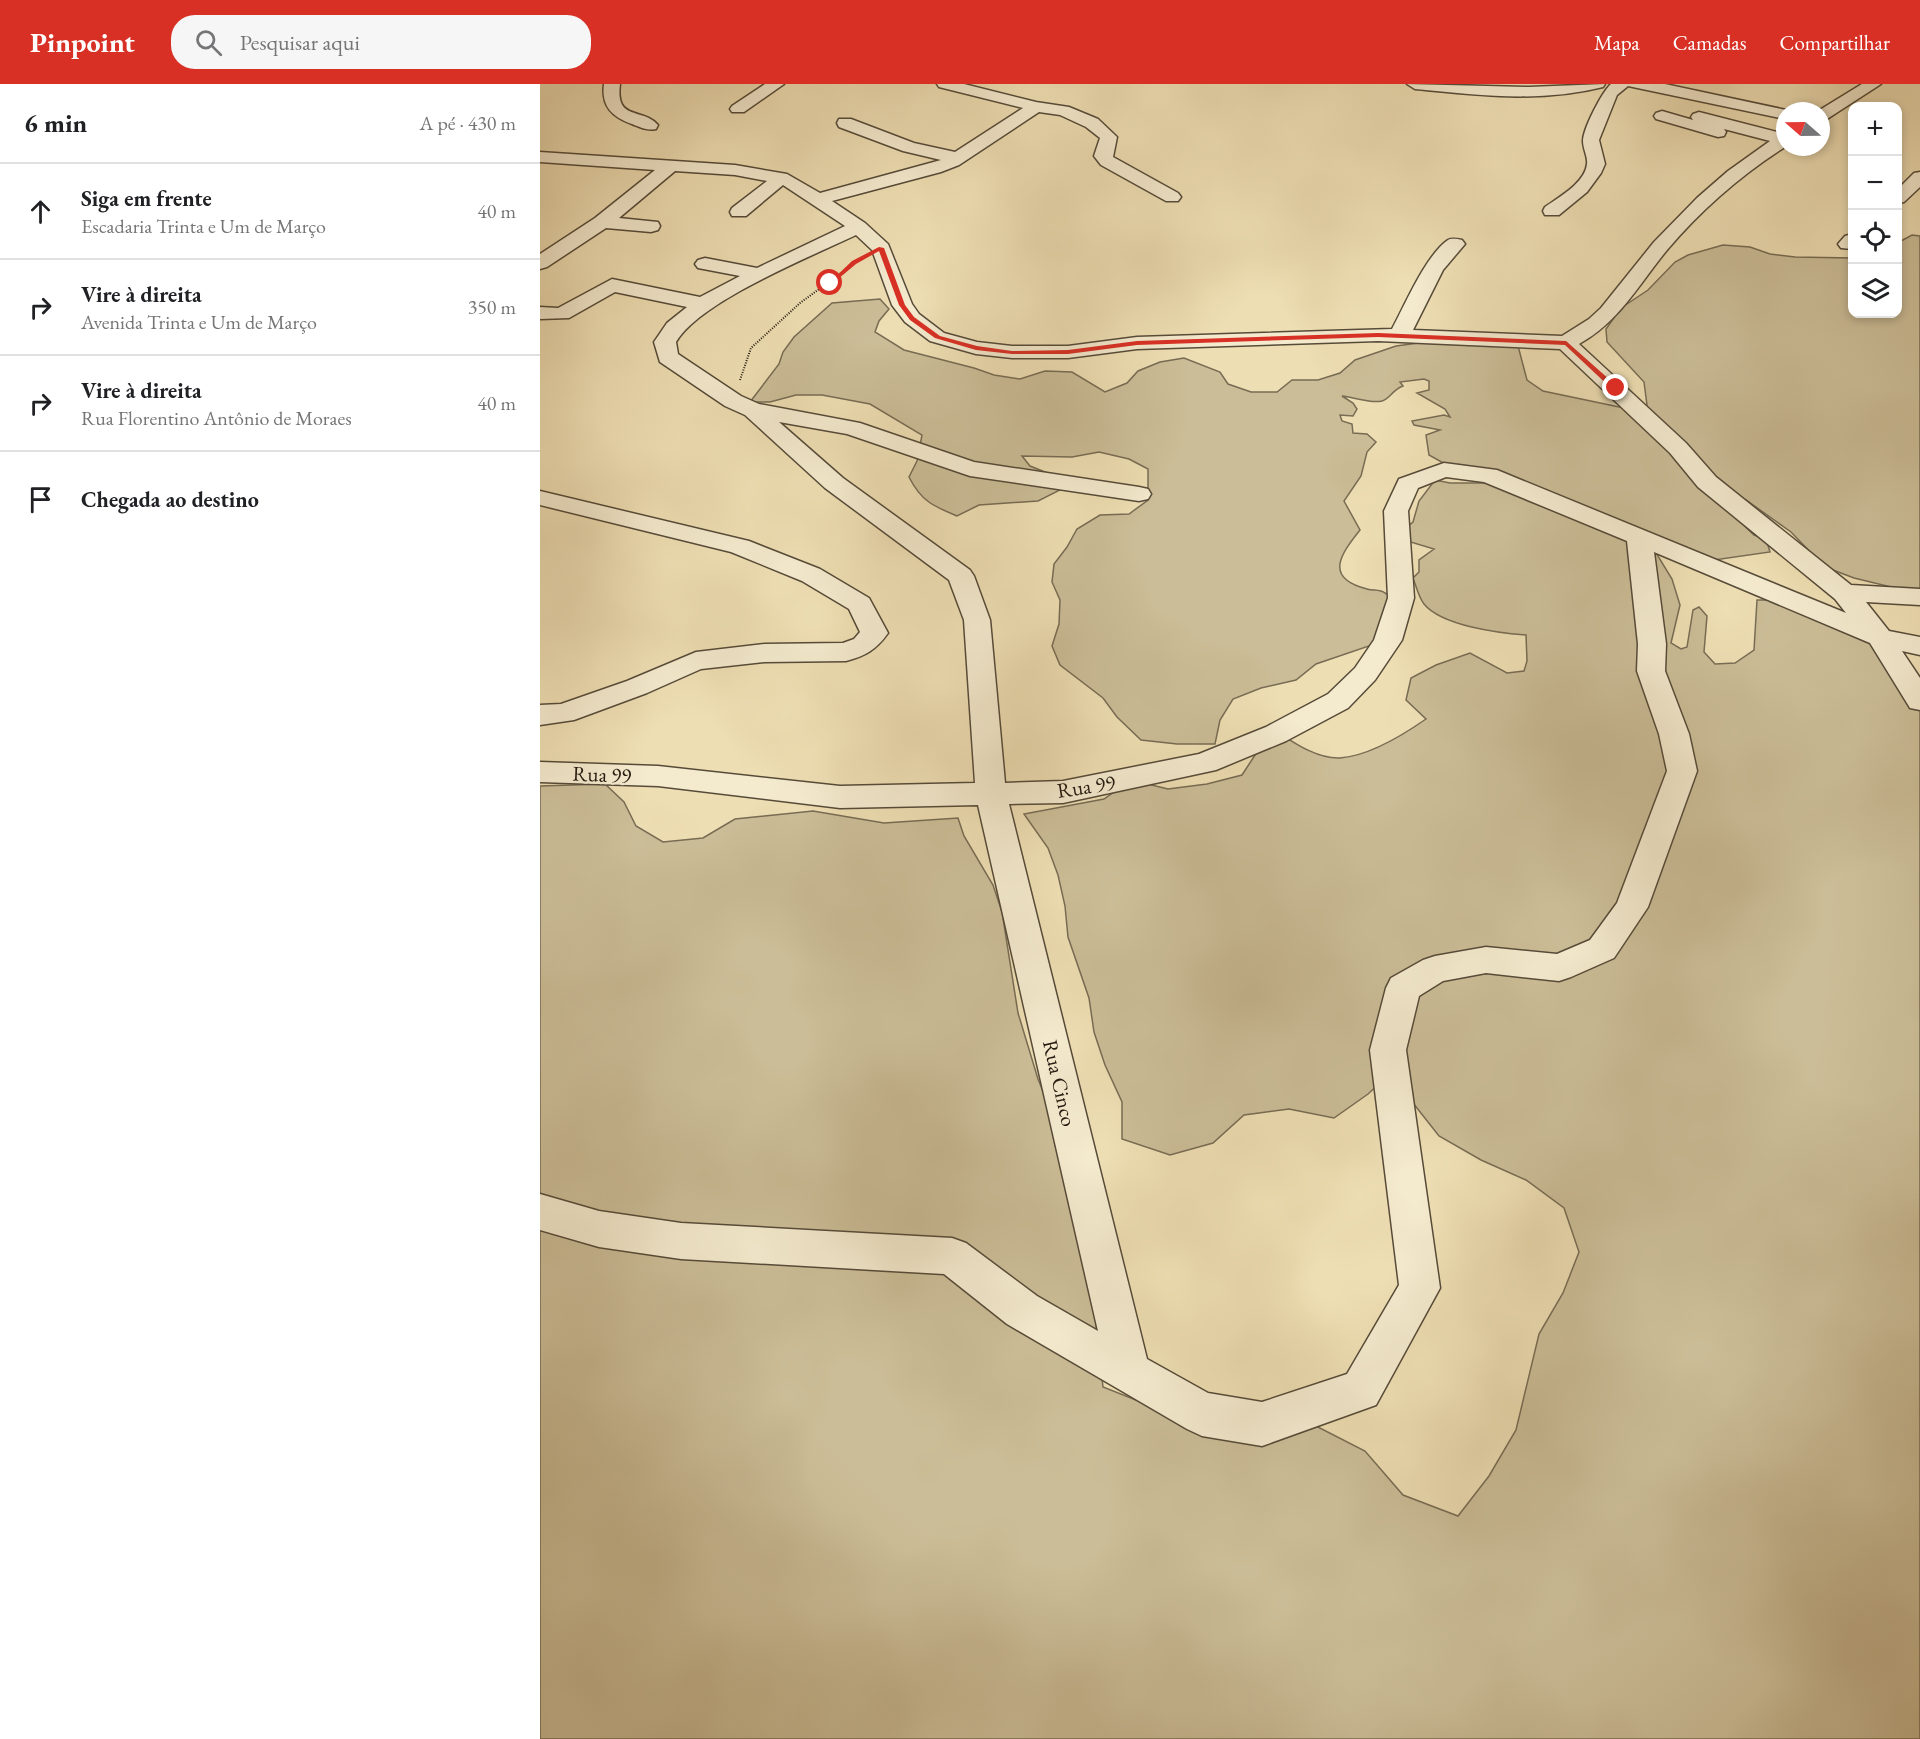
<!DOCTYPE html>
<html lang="pt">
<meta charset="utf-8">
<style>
body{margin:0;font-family:"EB Garamond",serif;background:#f6f6f6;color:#202124}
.controls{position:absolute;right:18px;top:18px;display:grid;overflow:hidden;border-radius:12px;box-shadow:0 3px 9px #0003}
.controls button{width:54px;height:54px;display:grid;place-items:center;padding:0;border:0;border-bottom:2px solid #e0e0e0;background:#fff;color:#202124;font:30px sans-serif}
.compass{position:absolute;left:1236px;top:18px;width:54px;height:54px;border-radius:50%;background:#fff;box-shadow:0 3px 9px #0003;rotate:290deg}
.stop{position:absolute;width:18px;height:18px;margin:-14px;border:4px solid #d93025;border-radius:50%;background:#fff}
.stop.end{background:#d93025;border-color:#fff;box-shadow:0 2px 6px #0008}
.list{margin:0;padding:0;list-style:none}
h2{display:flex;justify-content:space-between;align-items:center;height:78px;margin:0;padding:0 24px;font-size:26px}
h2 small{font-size:20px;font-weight:400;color:#757577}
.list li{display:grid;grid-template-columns:39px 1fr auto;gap:18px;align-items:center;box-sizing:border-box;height:96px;padding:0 24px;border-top:2px solid #e0e0e0}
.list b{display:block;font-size:22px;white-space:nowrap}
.list p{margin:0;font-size:20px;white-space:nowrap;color:#757577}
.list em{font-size:20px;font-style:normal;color:#757577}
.icon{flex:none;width:33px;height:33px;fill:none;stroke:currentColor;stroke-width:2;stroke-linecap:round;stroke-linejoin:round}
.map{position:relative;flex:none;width:1380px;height:1655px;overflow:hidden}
header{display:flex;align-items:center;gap:36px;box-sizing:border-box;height:84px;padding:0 30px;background:#d93025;color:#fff}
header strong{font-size:28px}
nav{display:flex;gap:33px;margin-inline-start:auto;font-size:21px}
.search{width:420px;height:54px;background:#f6f6f6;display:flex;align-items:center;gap:15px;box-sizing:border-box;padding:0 21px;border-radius:24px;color:#757577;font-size:22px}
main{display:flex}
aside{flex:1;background:#fff}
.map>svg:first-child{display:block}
.green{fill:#cbbd97;stroke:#776c54;stroke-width:1.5}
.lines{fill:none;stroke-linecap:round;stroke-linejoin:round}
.minor-casing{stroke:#564b39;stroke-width:3}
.path{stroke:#231a10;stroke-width:2;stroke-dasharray:1 1.5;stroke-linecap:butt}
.minor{fill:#f4eace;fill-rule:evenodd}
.route{fill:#d93025}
.labels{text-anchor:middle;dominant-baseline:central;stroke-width:4.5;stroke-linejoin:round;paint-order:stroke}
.street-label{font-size:21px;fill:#231a10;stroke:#f4eace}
</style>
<header>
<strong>Pinpoint</strong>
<div class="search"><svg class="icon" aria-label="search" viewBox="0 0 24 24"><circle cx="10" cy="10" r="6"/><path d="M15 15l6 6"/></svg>Pesquisar aqui</div>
<nav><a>Mapa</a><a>Camadas</a><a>Compartilhar</a></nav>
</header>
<main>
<aside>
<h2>6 min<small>A pé · 430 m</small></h2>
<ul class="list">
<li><svg class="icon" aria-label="ahead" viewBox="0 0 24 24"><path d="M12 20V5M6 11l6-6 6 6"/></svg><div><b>Siga em frente</b><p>Escadaria Trinta e Um de Março</p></div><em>40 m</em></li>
<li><svg class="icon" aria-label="right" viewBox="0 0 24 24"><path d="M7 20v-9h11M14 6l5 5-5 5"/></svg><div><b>Vire à direita</b><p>Avenida Trinta e Um de Março</p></div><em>350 m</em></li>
<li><svg class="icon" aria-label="right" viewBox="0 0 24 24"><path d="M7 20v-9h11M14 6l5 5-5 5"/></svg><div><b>Vire à direita</b><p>Rua Florentino Antônio de Moraes</p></div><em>40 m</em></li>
<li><svg class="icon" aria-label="arrive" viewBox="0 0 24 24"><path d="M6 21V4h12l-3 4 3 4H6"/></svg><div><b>Chegada ao destino</b></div></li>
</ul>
</aside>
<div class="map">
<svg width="1380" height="1655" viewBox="0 0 1380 1655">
<rect width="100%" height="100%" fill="#eedeb3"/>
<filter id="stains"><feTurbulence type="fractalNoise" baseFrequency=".00333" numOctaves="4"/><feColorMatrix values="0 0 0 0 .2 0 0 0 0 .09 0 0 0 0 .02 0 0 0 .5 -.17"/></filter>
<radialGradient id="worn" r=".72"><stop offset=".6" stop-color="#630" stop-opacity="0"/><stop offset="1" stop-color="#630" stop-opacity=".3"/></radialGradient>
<path class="green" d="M1372 151 1380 152V510L1314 494 1285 483 1251 448 1206 416 1182 408 1181 419 1214 451 1226 455 1230 468 1167 477 1113 464 1132 495 1140 521 1131 559 1141 565 1147 563 1153 526 1159 523 1167 532 1164 568 1175 580 1195 579 1214 566 1217 516H1248L1315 538 1380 602V1655H0V702L65 700 84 718 96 742 123 758 163 754 195 735 273 727 344 739 418 734 424 752 453 801 462 828 478 929 498 995 513 1032 537 1068 563 1303 611 1322 776 1342 825 1367 863 1411 918 1432 949 1392 976 1346 999 1250 1023 1209 1039 1168 1024 1124 986 1096 941 1076 899 1052 873 1019 855 985 828 1010 794 1034 749 1025 704 1031 673 1059 630 1071 582 1055V1018L565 981 554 948 549 914 528 853 525 822 518 791 508 764 484 730 564 715 591 696 628 705 667 700 702 691 717 668 739 649C756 660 778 675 800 674 828 672 863 651 886 635L866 616 871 594 896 581 930 569 967 589 984 587 987 577 986 551C959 549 902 542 884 520 879 514 876 502 873 494L879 488V476L894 465 854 453 873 438 879 417 895 396 910 399H951L914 385 889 371 886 351 900 346 874 341 872 337 904 331 910 333 905 325 877 309 889 306V297L884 295 860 298 863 302C852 306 851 314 842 317 831 320 813 313 802 312L813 319 817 325 813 332 800 331 802 337 812 340 813 349 827 350 836 358 827 368 821 392 804 417 820 446C800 471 784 494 827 505 833 507 840 505 845 509 849 511 852 515 856 518L832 561 776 580 756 596 721 604 693 615 680 636 675 660H637L601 656 577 633 563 614 520 581 512 562 519 540 520 516 512 498 514 480 527 463 537 445 560 431 589 430 608 416V385L589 375 559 368 532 373 482 372 490 382 513 391 520 406 498 417 439 421 417 432C393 422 381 417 369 393L377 377 382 351 330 320 282 311H256L230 318H210L239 280 243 268 254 253 292 219 340 215 349 225 339 237 335 248 364 266 434 284 454 291 480 295 505 287 532 288 565 308 587 299 598 287 620 278 644 274 680 288 688 300 711 308H737L752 296H778L800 289 815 276 856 262 954 249 977 258 987 296 1003 307 1108 329 1104 298 1067 258 1066 245 1081 224 1108 206 1135 178 1148 171 1183 161 1210 163 1230 170 1255 173 1312 174V230H1358L1359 158Z"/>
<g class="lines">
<g class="minor-casing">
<g id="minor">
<path d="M64 0H80C75 38 103 23 118 41L116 45C107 47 100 43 92 40 72 33 61 22 64 0Z"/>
<polygon points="225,0 244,0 204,28 192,28 190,25 192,22"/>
<path d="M397 0H424L496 18 529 23 558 35 577 53 573 73 638 109 641 113 638 117H626L561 81 554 72 560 54 546 43 520 31 499 28 419 81 401 88 292 117 325 139 348 160 372 220 379 230 404 249 437 258 472 262H528L597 253 852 245C865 221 886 171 908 156 912 154 917 155 922 156L925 160 903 186 873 246 1022 252 1049 235 1061 224 1114 158 1157 114 1188 87 1230 57 1184 45 1186 48 1184 52 1178 53 1116 35 1114 32 1116 29 1122 27 1153 36 1151 33 1153 30 1159 28 1245 50V63C1201 91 1161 126 1127 166 1099 200 1079 238 1039 260L1146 359 1176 393 1311 501 1380 505V521L1326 518 1349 547 1380 553V571L1362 567 1380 594V626L1370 624 1330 559 1114 468 1126 560 1125 587 1149 650 1157 687 1108 823 1074 874 1031 893 1019 897 946 889 903 897 879 912 866 966 900 1204 836 1321 722 1362 662 1352 647 1345 467 1240 404 1190 141 1175 59 1163 0 1146V1110L59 1127 141 1139 412 1154 426 1159 497 1212 558 1247 438 721 300 724 118 702 0 698V678L118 682 300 702 435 699 424 536 409 496 285 404 205 331 185 322 120 278 114 258 127 239 147 223 75 208 29 234 0 235V223L18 224 72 195 160 213 200 192 158 184 155 180 158 176 165 174 217 184 305 142 243 101 206 132H192L190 128 192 124 227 97 195 91 135 87 79 134 118 138 120 142 118 146 111 148 66 144 7 183 0 185V170L55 134 115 86 0 78V68L195 81 247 90 280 109 401 76 363 67 299 43 297 39 299 35H311L374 59 415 68 483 24 399 3ZM316 151 332 166 352 221 365 238 390 257 436 270 472 274H528L597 265 838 257 1020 265 1130 369 1158 403 1295 515 1306 529 957 386 904 379 859 395 844 427 848 514 834 556 815 584 788 610 726 643 659 670 523 697 465 699 450 536 434 492 430 486 303 394 239 338 307 350 430 392 599 417 608 415 611 410 608 405 599 403 434 378 320 339 219 320 201 312 138 270 136 258C160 217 270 173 316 151ZM906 393 944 398 1087 457 1098 560 1097 587 1119 650 1127 687 1077 819 1050 856 1017 870 946 863 895 872 883 876 851 894 846 904 830 966 859 1201 807 1290 722 1318 668 1309 607 1275 469 720 523 719 676 686 746 657 808 624 835 596 862 556 874 514 868 427 878 404Z"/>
<path d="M867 0 989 3 1065 0 1063 3C1000 19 938 11 875 5Z"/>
<path d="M1071 0H1125L1251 27H1245V35L1088 2 1077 11 1059 56 1065 80 1061 89 1047 108 1019 131H1005L1003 127 1005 123C1019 113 1045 99 1047 80 1048 73 1043 65 1043 57 1043 45 1062 8 1071 0Z"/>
<polygon points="1322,0 1341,0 1287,35 1281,37 1281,27 1278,27"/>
<polygon points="1380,88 1380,103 1364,118 1358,119 1358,105 1374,89"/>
<polygon points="1312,150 1312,165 1301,164 1298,160 1305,152"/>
<path d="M0 407 209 457 280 485 329 514 348 549C336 566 325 572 306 577L225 578 161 585 107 609 34 636 0 641V621L21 620 87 597 156 568 225 560 303 559 314 555 320 548 309 525 262 497 191 468 0 421Z"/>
</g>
</g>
<polyline class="path" points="200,296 211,264 260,219 323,173"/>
<use href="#minor" class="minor"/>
</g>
<polygon class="route" points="339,163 344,164 365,221 374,233 400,252 437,262 472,267 528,266 597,257 838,249 1026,257 1079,304 1073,306 1025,261 838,253 597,261 528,270 472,270 436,266 395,254 370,236 359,221 339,167 316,180 292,200 288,200 312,177"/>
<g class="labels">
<g class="street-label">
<text transform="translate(62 690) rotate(2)">Rua 99</text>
<text transform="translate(546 702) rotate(-9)">Rua 99</text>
<text transform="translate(520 999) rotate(77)">Rua Cinco</text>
</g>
</g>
<rect width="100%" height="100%" filter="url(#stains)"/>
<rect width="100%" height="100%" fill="url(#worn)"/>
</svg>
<div class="controls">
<button>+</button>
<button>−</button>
<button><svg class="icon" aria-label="locate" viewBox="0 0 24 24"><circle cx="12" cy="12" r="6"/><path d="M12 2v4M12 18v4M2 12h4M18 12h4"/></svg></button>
<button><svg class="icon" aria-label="layers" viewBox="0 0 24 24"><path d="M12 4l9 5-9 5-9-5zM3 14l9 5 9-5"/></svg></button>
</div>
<svg class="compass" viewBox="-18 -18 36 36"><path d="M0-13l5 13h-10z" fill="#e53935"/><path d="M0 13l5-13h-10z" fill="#757577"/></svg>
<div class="stop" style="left:290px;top:199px"></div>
<div class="stop end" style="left:1076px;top:304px"></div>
</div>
</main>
